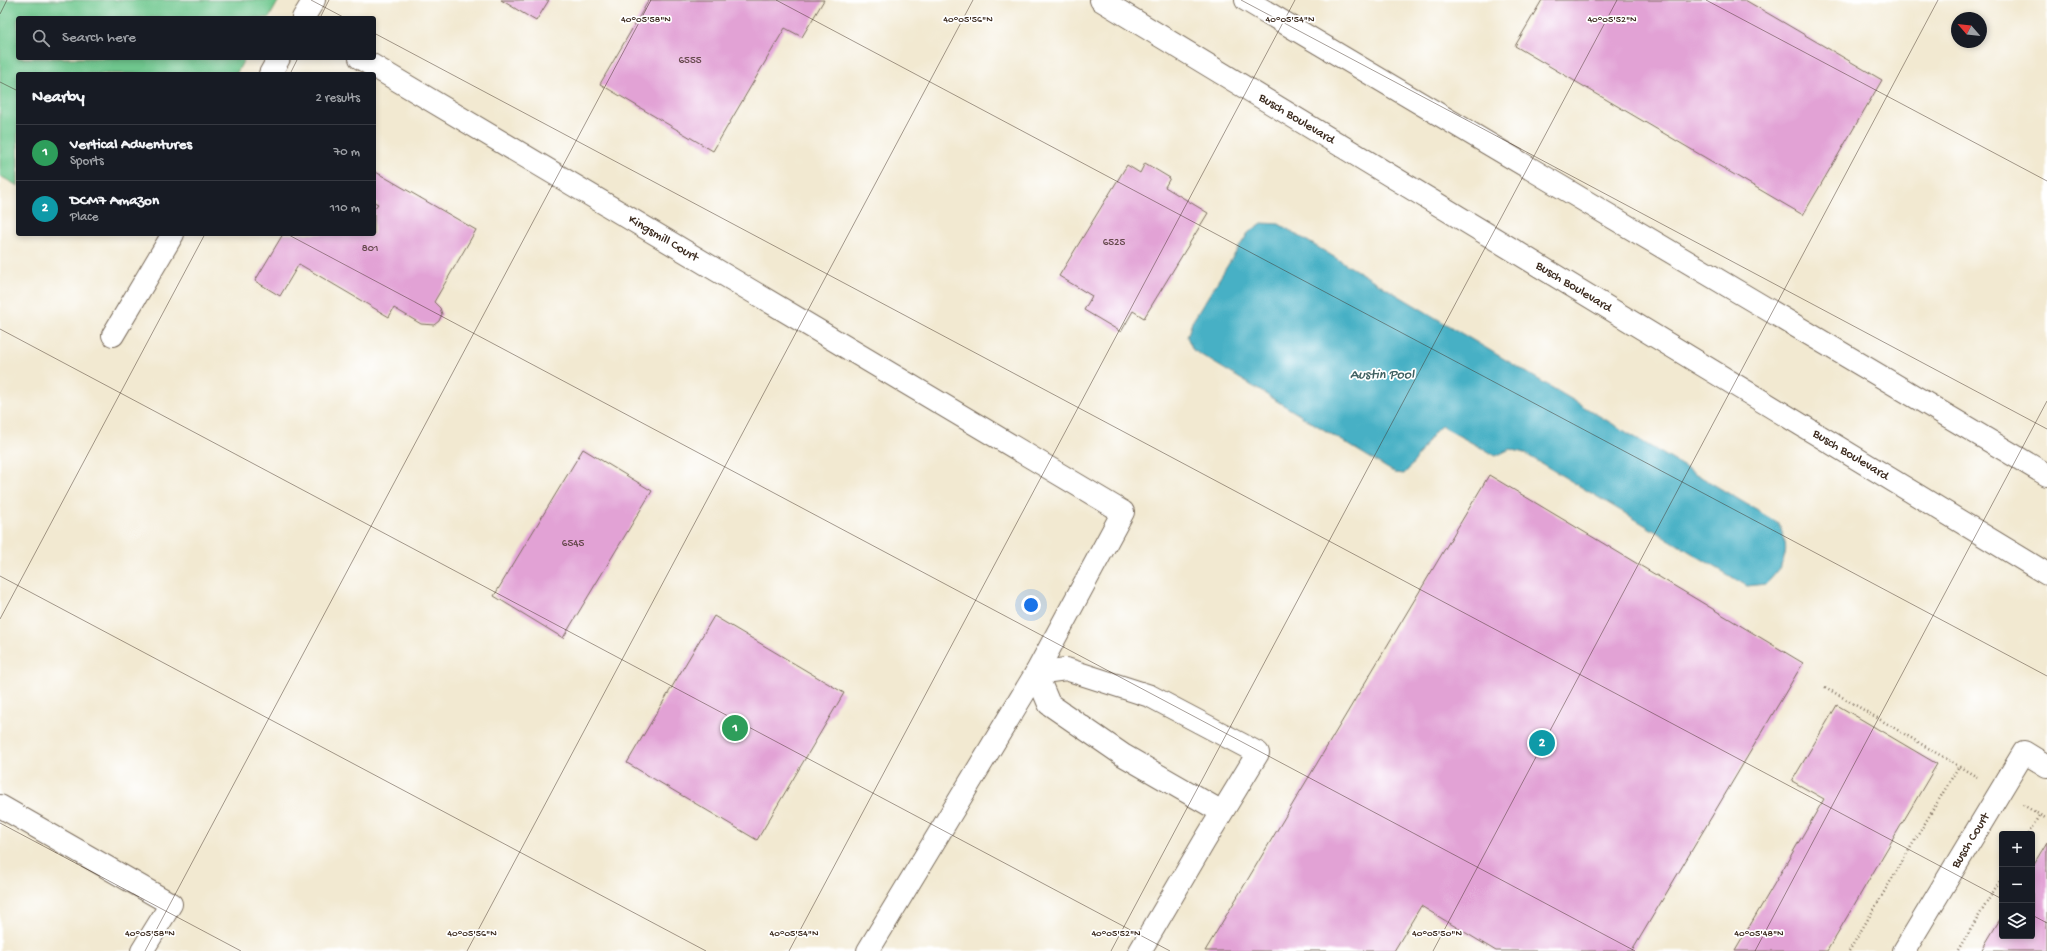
<!DOCTYPE html>
<meta charset="utf-8">
<style>
body{margin:0;font-family:"Gochi Hand",sans-serif;background:#20242c;color:#f1f3f6}
.controls{position:absolute;right:12px;bottom:12px;display:grid;overflow:hidden;border-radius:4px;box-shadow:0 2px 6px #0003}
.controls button{width:36px;height:36px;display:grid;place-items:center;padding:0;border:0;border-bottom:1px solid #363941;background:#171b24;color:#f1f3f6;font:20px sans-serif}
.compass{position:absolute;left:1951px;top:12px;width:36px;height:36px;border-radius:50%;background:#171b24;box-shadow:0 2px 6px #0003;rotate:298deg}
.you{position:absolute;left:1031px;top:605px;width:14px;height:14px;margin:-10px;border:3px solid #fff;border-radius:50%;background:#1a73e8;box-shadow:0 0 0 6px #1a73e833}
.badge{display:grid;place-items:center;width:26px;height:26px;border-radius:50%;background:#ea580c;color:#fff;font-size:13px;font-weight:700}
.pin{position:absolute;translate:-50% -50%;border:2px solid #fff;box-shadow:0 1px 4px #0006}
.list{margin:0;padding:0;list-style:none}
h2{display:flex;justify-content:space-between;align-items:center;height:52px;margin:0;padding:0 16px;font-size:17px}
h2 small{font-size:13px;font-weight:400;color:#9ea1a6}
.list li{display:grid;grid-template-columns:26px 1fr auto;gap:12px;align-items:center;box-sizing:border-box;height:56px;padding:0 16px;border-top:1px solid #363941}
.list b{display:block;font-size:15px;white-space:nowrap}
.list p{margin:0;font-size:13px;white-space:nowrap;color:#9ea1a6}
.list em{font-size:13px;font-style:normal;color:#9ea1a6}
.icon{flex:none;width:22px;height:22px;fill:none;stroke:currentColor;stroke-width:2;stroke-linecap:round;stroke-linejoin:round}
.map{position:relative;flex:none;width:2047px;height:951px;overflow:hidden}
.search{position:absolute;background:#171b24;box-shadow:0 2px 6px #0003;left:16px;top:16px;width:360px;height:44px;display:flex;align-items:center;gap:10px;box-sizing:border-box;padding:0 14px;border-radius:4px;color:#9ea1a6;font-size:15px}
.panel{position:absolute;background:#171b24;box-shadow:0 2px 6px #0003;left:16px;top:72px;width:360px;height:164px;border-radius:4px}
.map>svg:first-child{display:block}
.green{fill:#6fc88f;stroke:#557956}
.water{fill:#46b0c5;stroke:#406d72}
.building{fill:#e2a2d5}
.lines{fill:none;stroke-linecap:round;stroke-linejoin:round}
.minor-casing{stroke:#7b6d5d;stroke-width:24}
.major-casing{stroke:#7b6d5d;stroke-width:24}
.path{stroke:#7b6d5d;stroke-width:2.5;stroke-dasharray:1 3;stroke-linecap:butt}
.minor{stroke:#fff;stroke-width:22}
.major{stroke:#fff;stroke-width:22}
.ticks{fill:none;stroke:#3b2a1e;stroke-width:1;stroke-opacity:0.45}
.labels{text-anchor:middle;dominant-baseline:central;stroke-width:3.5;stroke-linejoin:round;paint-order:stroke}
.number-label{font-size:11px;fill:#65484c}
.street-label{font-size:13px;fill:#3b2a1e;stroke:#fff}
.water-label{font-size:14px;font-style:italic;fill:#3f6061;stroke:#fff}
.ticks-label{font-size:10px;text-anchor:middle;fill:#3b2a1e;stroke:#fff;stroke-width:3.5;stroke-linejoin:round;paint-order:stroke}
</style>
<div class="map">
<svg width="2047" height="951" viewBox="0 0 2047 951">
<rect width="100%" height="100%" fill="#fff"/>
<filter id="ink" filterUnits="userSpaceOnUse"><feTurbulence type="fractalNoise" baseFrequency=".025" numOctaves="2"/><feDisplacementMap in="SourceGraphic" scale="8" xChannelSelector="R" yChannelSelector="G"/><feConvolveMatrix kernelMatrix="1 2 1 2 8 2 1 2 1" color-interpolation-filters="sRGB"/></filter>
<filter id="wash" filterUnits="userSpaceOnUse"><feTurbulence type="fractalNoise" baseFrequency=".012" numOctaves="4" result="noise"/><feDisplacementMap in="SourceGraphic" scale="16" xChannelSelector="R" yChannelSelector="G"/><feGaussianBlur stdDeviation="0.9" result="paint"/><feColorMatrix in="noise" values="0 0 0 0 0 0 0 0 0 0 0 0 0 0 0 0 0 1.4 0 .05"/><feComposite in="paint" operator="in"/></filter>
<g filter="url(#wash)">
<rect width="100%" height="100%" fill="#f2e9d1"/>
<polygon class="green" points="0,0 279,0 269,18 18,18 18,58 245,58 236,74 18,74 18,186 0,176"/>
<path class="water" d="M1262 223 1279 224 1778 523C1792 549 1786 564 1766 584L1747 586 1524 453 1510 449 1496 456 1441 426C1425 439 1419 460 1404 474L1395 473 1193 350 1187 337 1192 322 1248 233Z"/>
<g id="blocks">
<g class="building">
<polygon points="501,0 549,0 536,21"/>
<polygon points="649,0 824,0 802,37 785,28 713,151 600,84"/>
<polygon points="1542,0 1745,0 1882,80 1803,215 1515,46"/>
<polygon points="1145,163 1170,178 1165,187 1208,213 1144,318 1133,311 1121,332 1084,310 1092,296 1059,276 1127,165 1140,173"/>
<polygon points="374,171 476,230 434,302 440,308 442,314 439,321 434,325 421,324 394,308 389,317 299,264 280,296 255,281 283,234 374,234 374,209 378,204 374,202"/>
<polygon points="583,449 652,491 563,638 494,596"/>
<polygon points="1489,475 1803,663 1632,951 1496,951 1421,906 1394,951 1205,951"/>
<polygon points="714,616 844,693 757,840 627,763"/>
<polygon points="1837,705 1937,764 1827,951 1735,951 1824,799 1792,781"/>
<polygon points="2047,842 2047,951 1981,951 2002,916 2002,936 2032,936 2032,867"/>
</g>
</g>
</g>
<g filter="url(#ink)">
<use href="#blocks" fill-opacity="0" stroke="#7b6d5d" stroke-width="1"/>
<g class="lines">
<g class="minor-casing">
<g id="minor">
<polyline points="303,18 314,0"/>
<path id="s1" d="M360 58 1123 512 1036 673 868 951"/>
<polyline points="270,74 279,58"/>
<polyline points="113,335 173,234"/>
<polyline points="0,806 171,904 142,951"/>
<polyline points="1140,951 1204,842 1258,753 1150,696 1066,669 1036,673 1049,704 1123,755 1222,812"/>
<path id="s2" d="M1904 951 2024 752 2047 766"/>
</g>
</g>
<g class="major-casing">
<g id="major">
<path id="s3" d="M1101 0 2047 574"/>
<polyline points="1246,0 2047,475"/>
</g>
</g>
<g class="path">
<polyline points="1825,687 1977,777"/>
<polyline points="2023,805 2047,819"/>
<polyline points="2028,834 2040,814"/>
<polyline points="1849,951 1959,766"/>
<polyline points="1958,951 2002,877"/>
</g>
<use href="#minor" class="minor"/>
<use href="#major" class="major"/>
</g>
</g>
<path class="ticks" d="M311 0 345 18M776 0 2047 676M1241 0 2047 429M1706 0 2047 181M0 14 7 0M320 18 329 0M374 33 2002 899M290 74 298 58M0 82 18 91M287 234 1635 951M0 329 1170 951M0 576 706 951M0 619 205 234M0 823 241 951M2032 915 2047 923M145 951 651 0M467 951 973 0M789 951 1295 0M1111 951 1617 0M1433 951 1938 0M1755 951 2047 401"/>
<g class="labels">
<g class="number-label">
<text x="690" y="61">6555</text>
<text x="1114" y="243">6525</text>
<text x="370" y="249">801</text>
<text x="573" y="544">6545</text>
</g>
<g class="street-label">
<text stroke="none"><textPath href="#s3" startOffset="229">Busch Boulevard</textPath></text>
<text stroke="none"><textPath href="#s1" startOffset="353">Kingsmill Court</textPath></text>
<text stroke="none"><textPath href="#s3" startOffset="553">Busch Boulevard</textPath></text>
<text stroke="none"><textPath href="#s3" startOffset="877">Busch Boulevard</textPath></text>
<text stroke="none"><textPath href="#s2" startOffset="129">Busch Court</textPath></text>
</g>
<g class="water-label">
<text x="1382" y="375">Austin Pool</text>
</g>
</g>
<g class="ticks-label">
<text x="646" y="22">40°05'58"N</text>
<text x="968" y="22">40°05'56"N</text>
<text x="1290" y="22">40°05'54"N</text>
<text x="1612" y="22">40°05'52"N</text>
<text x="150" y="936">40°05'58"N</text>
<text x="472" y="936">40°05'56"N</text>
<text x="794" y="936">40°05'54"N</text>
<text x="1116" y="936">40°05'52"N</text>
<text x="1437" y="936">40°05'50"N</text>
<text x="1759" y="936">40°05'48"N</text>
</g>
</svg>
<div class="controls">
<button>+</button>
<button>−</button>
<button><svg class="icon" aria-label="layers" viewBox="0 0 24 24"><path d="M12 4l9 5-9 5-9-5zM3 14l9 5 9-5"/></svg></button>
</div>
<svg class="compass" viewBox="-18 -18 36 36"><path d="M0-13l5 13h-10z" fill="#e53935"/><path d="M0 13l5-13h-10z" fill="#9ea1a6"/></svg>
<div class="you"></div>
<div class="pin badge" style="left:735px;top:728px;background:#2e9e5b">1</div>
<div class="pin badge" style="left:1542px;top:743px;background:#0f9aa8">2</div>
<div class="search"><svg class="icon" aria-label="search" viewBox="0 0 24 24"><circle cx="10" cy="10" r="6"/><path d="M15 15l6 6"/></svg>Search here</div>
<section class="panel">
<h2>Nearby<small>2 results</small></h2>
<ul class="list">
<li><span class="badge" style="background:#2e9e5b">1</span><div><b>Vertical Adventures</b><p>Sports</p></div><em>70 m</em></li>
<li><span class="badge" style="background:#0f9aa8">2</span><div><b>DCM7 Amazon</b><p>Place</p></div><em>110 m</em></li>
</ul>
</section>
</div>
